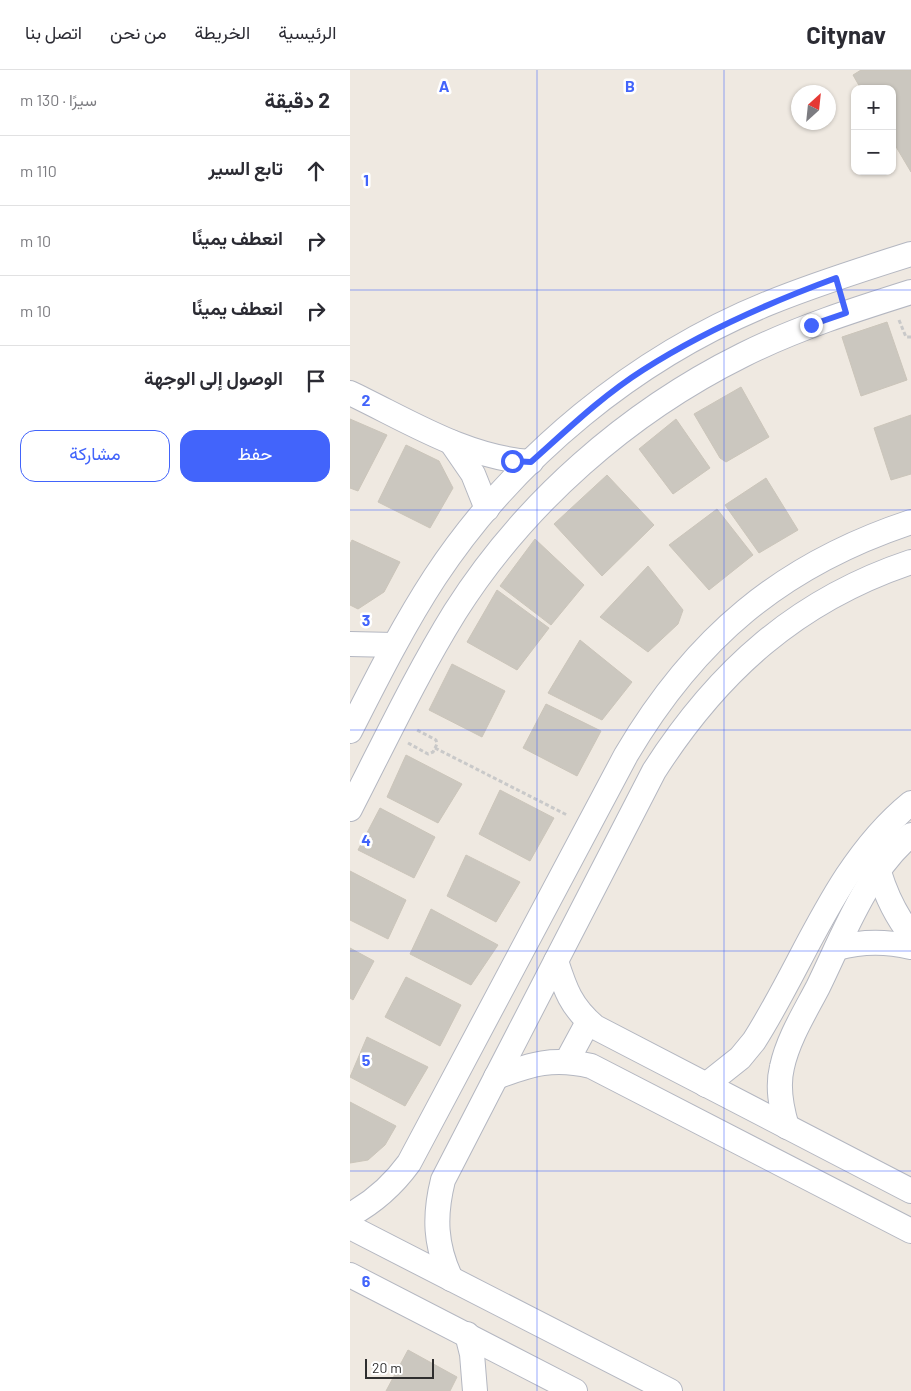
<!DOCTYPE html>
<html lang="ar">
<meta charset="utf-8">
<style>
body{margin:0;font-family:Barlow,Vazirmatn,sans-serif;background:#f2f2f3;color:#2b2b33;direction:rtl}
.controls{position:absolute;right:15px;top:15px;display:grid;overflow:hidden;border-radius:10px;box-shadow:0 1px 4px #0004}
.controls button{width:45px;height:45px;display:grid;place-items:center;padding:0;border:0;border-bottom:1px solid #e1e1e2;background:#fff;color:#2b2b33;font:25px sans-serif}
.compass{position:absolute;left:441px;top:15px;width:45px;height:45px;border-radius:50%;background:#fff;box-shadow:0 1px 4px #0004;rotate:27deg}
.scale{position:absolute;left:15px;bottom:12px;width:69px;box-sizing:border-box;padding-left:5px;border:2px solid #2e2e2e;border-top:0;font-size:14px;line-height:18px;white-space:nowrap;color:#2e2e2e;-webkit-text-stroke:4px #fff;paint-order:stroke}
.stop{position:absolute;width:15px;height:15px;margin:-11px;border:4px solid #4264fb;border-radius:50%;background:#fff}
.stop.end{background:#4264fb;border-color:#fff;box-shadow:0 1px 5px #0008}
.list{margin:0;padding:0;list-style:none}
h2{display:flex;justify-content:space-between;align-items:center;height:65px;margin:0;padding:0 20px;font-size:21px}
h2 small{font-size:16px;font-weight:400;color:#7c7c81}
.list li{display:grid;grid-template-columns:32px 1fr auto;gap:15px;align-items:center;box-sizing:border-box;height:70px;padding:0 20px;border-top:1px solid #e1e1e2}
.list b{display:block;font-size:19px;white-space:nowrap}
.list em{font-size:16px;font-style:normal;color:#7c7c81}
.actions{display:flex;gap:10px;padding:15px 20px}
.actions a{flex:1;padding:11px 0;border:1px solid #4264fb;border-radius:15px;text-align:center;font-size:18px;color:#4264fb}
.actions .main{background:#4264fb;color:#fff}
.icon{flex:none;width:28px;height:28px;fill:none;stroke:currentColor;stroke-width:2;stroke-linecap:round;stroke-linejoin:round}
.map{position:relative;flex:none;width:561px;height:1321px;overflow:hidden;direction:ltr}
header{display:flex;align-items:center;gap:30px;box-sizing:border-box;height:70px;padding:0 25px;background:#fff;border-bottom:1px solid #e1e1e2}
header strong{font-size:24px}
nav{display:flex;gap:28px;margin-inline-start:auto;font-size:18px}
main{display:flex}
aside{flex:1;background:#fff}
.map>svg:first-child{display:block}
.building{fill:#cbc7bf;stroke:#cbc5ba}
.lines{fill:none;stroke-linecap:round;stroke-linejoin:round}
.street-casing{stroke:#b4b7c1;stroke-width:26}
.path{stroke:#c9c9c9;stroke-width:3;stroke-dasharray:4 2.5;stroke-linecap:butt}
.street{stroke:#fff;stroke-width:24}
.route{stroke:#4264fb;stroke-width:6}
.grid{fill:none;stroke:#4264fb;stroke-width:1;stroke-opacity:0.55}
.grid-label{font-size:16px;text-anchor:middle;font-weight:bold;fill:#4264fb;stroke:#fff;stroke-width:5;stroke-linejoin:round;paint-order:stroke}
</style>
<header>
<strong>Citynav</strong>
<nav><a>الرئيسية</a><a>الخريطة</a><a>من نحن</a><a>اتصل بنا</a></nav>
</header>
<main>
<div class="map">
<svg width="561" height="1321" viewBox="0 0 561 1321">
<rect width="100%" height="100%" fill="#efe9e1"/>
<g class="building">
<polygon points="511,0 561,0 561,102 542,70 542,19 511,19 503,5"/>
<polygon points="537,252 557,310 511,326 492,267"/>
<polygon points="391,317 419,367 376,392 370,388 344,344"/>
<polygon points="561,345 561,404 541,410 524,358"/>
<polygon points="0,349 37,365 8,421 0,418"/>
<polygon points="326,349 360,398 323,424 289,379"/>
<polygon points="56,375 89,391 103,418 80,458 28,432"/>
<polygon points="257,405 304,455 252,506 204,454"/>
<polygon points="416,408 448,460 409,483 375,435"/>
<polygon points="367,439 403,485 359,520 319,475"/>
<polygon points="185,469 234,515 201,555 150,516"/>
<polygon points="2,470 50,492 34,522 8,539 0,535 0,474"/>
<polygon points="298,496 333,540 328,554 298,582 250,547"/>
<polygon points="147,520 199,558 167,600 117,572"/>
<polygon points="230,570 282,612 252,650 198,623"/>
<polygon points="102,594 155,621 132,667 79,640"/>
<polygon points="196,634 251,661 227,706 173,678"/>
<polygon points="56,685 112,714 88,753 37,727"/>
<polygon points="150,720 204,748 180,791 129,764"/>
<polygon points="30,738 85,767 64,808 8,780"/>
<polygon points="116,785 170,812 146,852 97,826"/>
<polygon points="0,801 56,830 38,869 0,850"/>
<polygon points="81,839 148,875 121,915 60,884"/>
<polygon points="0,878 24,891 3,930 0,928"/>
<polygon points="56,907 111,935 90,976 35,947"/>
<polygon points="17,967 78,997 55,1036 0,1007"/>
<polygon points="0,1032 46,1056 35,1075 18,1090 0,1093"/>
<polygon points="58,1280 107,1307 100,1321 36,1321"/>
</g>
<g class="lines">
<g class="street-casing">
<g id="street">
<path d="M0 323C57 350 116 388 181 392"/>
<polyline points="101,372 123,404 137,439"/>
<polyline points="0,574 44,575"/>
<path d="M0 661C27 608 53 556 85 507 165 386 286 287 419 233 466 214 513 199 561 184"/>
<path d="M0 739C34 673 66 605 105 542 174 433 278 342 393 285 447 258 504 240 561 222"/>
<path d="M529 802C536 825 546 846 561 865"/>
<path d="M487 878C512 871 536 871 561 877"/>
<path d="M206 891C215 919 221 937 245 957L561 1121"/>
<polyline points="217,991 238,952"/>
<path d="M146 1007C182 994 203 987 241 996L561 1161"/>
<path d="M356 1015 390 988 404 971C455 891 486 794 561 733"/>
<path d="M437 1057C431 1037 427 1017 432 997 438 969 455 942 468 917 492 868 518 799 561 765"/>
<path d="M0 1145C24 1132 43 1115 59 1093L276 685C345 568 431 495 561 452"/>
<polyline points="0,1157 320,1321"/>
<polyline points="0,1205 225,1321"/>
<path d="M101 1209C85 1175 84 1146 93 1110L304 701C368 601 447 530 561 492"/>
<polyline points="117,1264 122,1284 125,1321"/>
</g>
</g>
<g class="path">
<polyline points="549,250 556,267 561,267"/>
<polyline points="58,673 78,684 83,682 87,674 86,670 65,659"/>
<polyline points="85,678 217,745"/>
</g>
<use href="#street" class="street"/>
</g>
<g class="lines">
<path class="route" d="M162 391 181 392C217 360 252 326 293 300 354 261 418 233 486 208L496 243 461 255"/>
</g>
<path class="grid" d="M187 0V1321M374 0V1321M0 220H561M0 440H561M0 660H561M0 881H561M0 1101H561"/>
<g class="grid-label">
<text x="94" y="22">A</text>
<text x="280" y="22">B</text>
<text x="16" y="116">1</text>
<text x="16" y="336">2</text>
<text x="16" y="556">3</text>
<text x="16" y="776">4</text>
<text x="16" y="996">5</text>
<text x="16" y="1217">6</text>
</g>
</svg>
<div class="controls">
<button>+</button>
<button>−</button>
</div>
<svg class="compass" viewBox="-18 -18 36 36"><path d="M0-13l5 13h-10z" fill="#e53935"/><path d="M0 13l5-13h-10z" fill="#7c7c81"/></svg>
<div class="scale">20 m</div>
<div class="stop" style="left:162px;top:391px"></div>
<div class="stop end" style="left:461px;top:255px"></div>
</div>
<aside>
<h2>2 دقيقة<small>سيرًا · 130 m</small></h2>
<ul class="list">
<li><svg class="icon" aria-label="ahead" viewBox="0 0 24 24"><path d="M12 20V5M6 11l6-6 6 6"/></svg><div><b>تابع السير</b></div><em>110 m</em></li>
<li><svg class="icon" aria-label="right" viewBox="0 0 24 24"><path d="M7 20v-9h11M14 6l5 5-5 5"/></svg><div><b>انعطف يمينًا</b></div><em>10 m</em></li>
<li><svg class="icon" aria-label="right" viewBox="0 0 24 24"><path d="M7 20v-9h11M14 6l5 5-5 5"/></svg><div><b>انعطف يمينًا</b></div><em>10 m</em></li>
<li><svg class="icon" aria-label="arrive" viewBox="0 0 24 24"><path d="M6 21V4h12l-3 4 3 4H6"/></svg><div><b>الوصول إلى الوجهة</b></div></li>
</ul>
<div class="actions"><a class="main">حفظ</a><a>مشاركة</a></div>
</aside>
</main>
